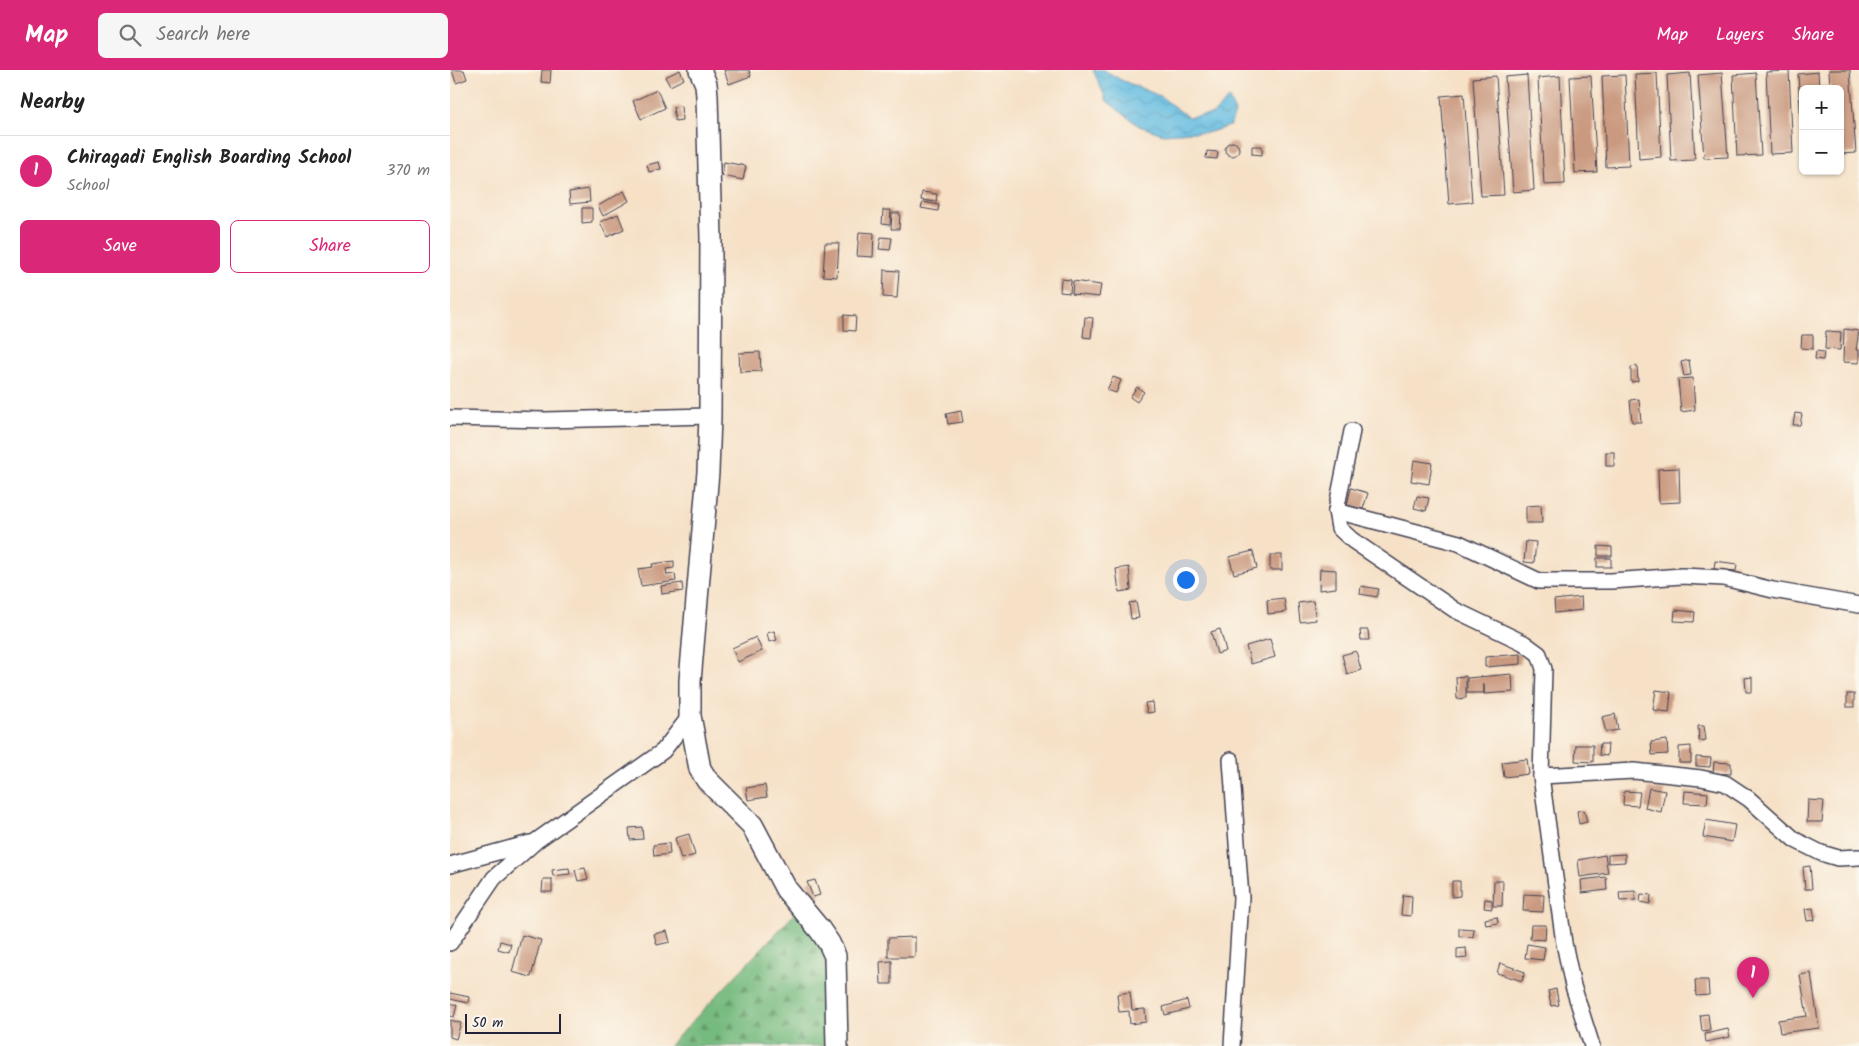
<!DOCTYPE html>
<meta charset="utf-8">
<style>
body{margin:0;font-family:Kalam,sans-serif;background:#f6f6f6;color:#222}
.controls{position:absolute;right:15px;top:15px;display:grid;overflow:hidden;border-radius:8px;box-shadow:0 1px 4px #0004}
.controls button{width:45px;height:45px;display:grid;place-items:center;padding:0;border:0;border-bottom:1px solid #e0e0e0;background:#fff;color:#222;font:25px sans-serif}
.scale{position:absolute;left:15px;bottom:12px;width:96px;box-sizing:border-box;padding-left:5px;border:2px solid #22223b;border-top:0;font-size:14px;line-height:18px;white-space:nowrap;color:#22223b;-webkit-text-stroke:4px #fbf7ec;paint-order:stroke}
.you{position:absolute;left:735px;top:509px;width:18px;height:18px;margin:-12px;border:4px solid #fff;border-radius:50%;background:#1a73e8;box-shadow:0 0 0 8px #1a73e833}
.badge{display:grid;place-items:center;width:32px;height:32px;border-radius:50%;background:#db2777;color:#fff;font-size:16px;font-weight:700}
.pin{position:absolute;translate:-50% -41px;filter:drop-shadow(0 1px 2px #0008)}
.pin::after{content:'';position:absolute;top:26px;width:18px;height:15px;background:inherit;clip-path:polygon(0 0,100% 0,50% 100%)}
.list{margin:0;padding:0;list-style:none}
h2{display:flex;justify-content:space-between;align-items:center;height:65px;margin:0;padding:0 20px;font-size:21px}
h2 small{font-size:16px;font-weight:400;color:#767676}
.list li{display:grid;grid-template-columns:32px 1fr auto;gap:15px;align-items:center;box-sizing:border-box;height:70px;padding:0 20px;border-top:1px solid #e0e0e0}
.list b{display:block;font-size:19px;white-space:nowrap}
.list p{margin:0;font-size:16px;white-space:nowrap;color:#767676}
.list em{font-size:16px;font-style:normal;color:#767676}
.actions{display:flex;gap:10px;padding:15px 20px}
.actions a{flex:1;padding:11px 0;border:1px solid #db2777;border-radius:8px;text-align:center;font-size:18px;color:#db2777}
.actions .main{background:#db2777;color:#fff}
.icon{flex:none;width:28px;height:28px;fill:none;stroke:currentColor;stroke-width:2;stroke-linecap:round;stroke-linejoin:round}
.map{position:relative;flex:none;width:1409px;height:976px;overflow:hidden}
header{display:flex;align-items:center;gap:30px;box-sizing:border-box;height:70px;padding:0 25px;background:#db2777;color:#fff}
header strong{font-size:24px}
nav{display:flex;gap:28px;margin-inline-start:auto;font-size:18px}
.search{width:350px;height:45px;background:#f6f6f6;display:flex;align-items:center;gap:12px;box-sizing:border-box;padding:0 18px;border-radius:8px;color:#767676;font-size:19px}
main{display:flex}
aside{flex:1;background:#fff}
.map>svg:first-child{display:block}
.forest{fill:url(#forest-firs);stroke:#4c6e5c}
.water{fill:url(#water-waves);stroke:#436f8e}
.building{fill:#ca9a80}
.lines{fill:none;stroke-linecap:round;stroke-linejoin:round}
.street-casing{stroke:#423f50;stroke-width:18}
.secondary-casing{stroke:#423f50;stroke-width:24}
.street{stroke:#fff;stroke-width:15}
.secondary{stroke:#fff;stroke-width:21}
</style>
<header>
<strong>Map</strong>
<div class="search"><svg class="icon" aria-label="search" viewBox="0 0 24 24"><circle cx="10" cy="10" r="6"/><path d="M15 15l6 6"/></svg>Search here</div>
<nav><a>Map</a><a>Layers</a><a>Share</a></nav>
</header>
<main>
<aside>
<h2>Nearby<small></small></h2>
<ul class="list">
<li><span class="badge">1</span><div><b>Chiragadi English Boarding School</b><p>School</p></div><em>370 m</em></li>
</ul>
<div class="actions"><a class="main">Save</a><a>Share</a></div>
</aside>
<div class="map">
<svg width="1409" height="976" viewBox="0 0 1409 976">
<defs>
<pattern id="forest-firs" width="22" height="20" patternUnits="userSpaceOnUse" patternTransform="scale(1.25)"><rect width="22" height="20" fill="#75ba7e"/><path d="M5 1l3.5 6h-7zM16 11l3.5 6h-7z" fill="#609768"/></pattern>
<pattern id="water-waves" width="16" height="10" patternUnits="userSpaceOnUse" patternTransform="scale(1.25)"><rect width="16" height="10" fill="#64bce1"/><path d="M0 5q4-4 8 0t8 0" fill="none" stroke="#56a1c2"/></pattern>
</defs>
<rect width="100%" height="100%" fill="#fbf7ec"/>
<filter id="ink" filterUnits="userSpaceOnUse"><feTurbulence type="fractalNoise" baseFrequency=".02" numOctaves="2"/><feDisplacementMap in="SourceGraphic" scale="10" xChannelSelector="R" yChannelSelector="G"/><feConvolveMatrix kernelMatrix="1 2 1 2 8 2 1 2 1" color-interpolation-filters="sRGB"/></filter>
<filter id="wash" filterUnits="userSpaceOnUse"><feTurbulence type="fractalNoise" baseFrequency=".0096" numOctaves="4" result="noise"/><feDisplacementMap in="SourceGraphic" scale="20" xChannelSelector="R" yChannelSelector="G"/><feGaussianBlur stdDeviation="1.12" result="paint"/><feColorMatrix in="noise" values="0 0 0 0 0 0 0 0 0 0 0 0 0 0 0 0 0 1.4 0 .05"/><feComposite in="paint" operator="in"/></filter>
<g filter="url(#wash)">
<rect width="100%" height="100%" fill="#f6e1c7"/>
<polygon class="forest" points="350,838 379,873 387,976 219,976"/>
<polygon class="water" points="643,0 654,0 671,10 710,26 738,47 763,44 779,28 785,43 780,56 757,63 740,62 713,64 689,56 657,31"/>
<g id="blocks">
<g class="building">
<polygon points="2,0 14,0 17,9 6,13"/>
<polygon points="92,0 101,0 100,13 91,12"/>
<polygon points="230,0 234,9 220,16 215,7"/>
<polygon points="274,0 299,0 301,6 279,14"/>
<polygon points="1379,0 1400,0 1406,83 1390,84 1390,19 1380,19"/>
<polygon points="1339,1 1343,83 1320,84 1316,2"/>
<polygon points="1368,2 1369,19 1353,19 1353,54 1351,54 1348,4"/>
<polygon points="1207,3 1211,87 1189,89 1185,4"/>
<polygon points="1240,3 1245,90 1221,91 1217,5"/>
<polygon points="1272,3 1278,87 1254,88 1248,5"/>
<polygon points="1306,3 1311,85 1287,86 1283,5"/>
<polygon points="1077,5 1084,120 1063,122 1055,7"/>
<polygon points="1175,5 1179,96 1156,97 1152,6"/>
<polygon points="1046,6 1054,125 1031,126 1023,8"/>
<polygon points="1110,6 1115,114 1094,115 1088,8"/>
<polygon points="1141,6 1147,102 1125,103 1120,7"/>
<polygon points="207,20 215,38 191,49 183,31"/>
<polygon points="1014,24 1022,132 999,134 991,26"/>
<polygon points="231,36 232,50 225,51 223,37"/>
<circle cx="782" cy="79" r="7"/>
<polygon points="802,76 812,76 812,85 802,84"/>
<polygon points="757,81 768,82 767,89 756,88"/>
<polygon points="209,92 211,99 199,102 197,95"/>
<polygon points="274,92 296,96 293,110 272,106"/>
<polygon points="139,119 140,132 120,134 119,122"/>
<polygon points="174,121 179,131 153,146 148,136"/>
<polygon points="472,122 487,124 486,132 471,130"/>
<polygon points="473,132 489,135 488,141 471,138"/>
<polygon points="132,138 142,138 142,152 132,153"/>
<polygon points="433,140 441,140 440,155 432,154"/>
<polygon points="442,143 450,143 449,159 441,159"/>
<polygon points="168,144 174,159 157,167 150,152"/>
<polygon points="409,162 424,163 423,187 407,186"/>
<polygon points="431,167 442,168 440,180 429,179"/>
<polygon points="375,173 389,173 387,207 373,206"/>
<polygon points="434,200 449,201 447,228 433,227"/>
<polygon points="611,209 621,210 620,223 610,222"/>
<polygon points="623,211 651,215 649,227 622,224"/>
<polygon points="394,245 406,246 405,261 394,260"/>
<polygon points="635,247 643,248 641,268 633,267"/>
<polygon points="1394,259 1409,261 1406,280 1409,280 1409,293 1393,292"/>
<polygon points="1376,261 1391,262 1390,280 1375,279"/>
<polygon points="1352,265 1363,265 1363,279 1351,278"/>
<polygon points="1366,281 1374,282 1373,290 1365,289"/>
<polygon points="310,282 311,301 290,302 289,283"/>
<polygon points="1239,290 1241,305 1234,306 1231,292"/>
<polygon points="1187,296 1188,311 1181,312 1181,297"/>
<polygon points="663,307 671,310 666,323 657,320"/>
<polygon points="1243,308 1245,340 1231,342 1228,309"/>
<polygon points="687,317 694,322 687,332 680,327"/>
<polygon points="1189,329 1191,352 1182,352 1180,330"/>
<polygon points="511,341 513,352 498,354 496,344"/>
<polygon points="1345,343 1352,344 1350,355 1343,355"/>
<rect x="1156" y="382" width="8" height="14"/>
<polygon points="964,390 982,393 979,414 961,411"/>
<polygon points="1229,398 1230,432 1209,433 1208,399"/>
<polygon points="901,418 918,423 913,439 897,435"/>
<polygon points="967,426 979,428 976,441 964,438"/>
<polygon points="1091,435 1092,453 1076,453 1076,436"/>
<polygon points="1076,471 1086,472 1084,493 1074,492"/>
<polygon points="1148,476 1162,477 1162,486 1148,486"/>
<polygon points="803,481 807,498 784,504 779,487"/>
<rect x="820" y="485" width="12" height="15"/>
<rect x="1147" y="488" width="14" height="9"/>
<polygon points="224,491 224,498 216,499 217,505 225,504 226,511 191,516 188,499 203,497 202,494"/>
<polygon points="1265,491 1287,494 1286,501 1264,499"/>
<polygon points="679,497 681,520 669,522 666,499"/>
<polygon points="870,499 886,500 886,518 869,520"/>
<polygon points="232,513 233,521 212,524 211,516"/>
<polygon points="911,516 929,519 927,527 910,524"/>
<polygon points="1131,527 1132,540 1105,543 1104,530"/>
<polygon points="834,528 836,542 818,544 817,530"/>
<polygon points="863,531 866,550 850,552 848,533"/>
<polygon points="686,532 689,548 681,549 679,533"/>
<polygon points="1225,540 1245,542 1244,552 1224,551"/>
<polygon points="770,559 776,581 767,584 761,562"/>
<polygon points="910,560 918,560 919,570 911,570"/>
<polygon points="324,561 327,570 319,572 317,563"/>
<polygon points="306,567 312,581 288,592 282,578"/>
<polygon points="820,569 825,587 801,594 796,576"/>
<polygon points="906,581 911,600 897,604 892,585"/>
<polygon points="1071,584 1071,594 1035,597 1035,587"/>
<polygon points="1062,604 1063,622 1034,624 1034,614 1034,623 1017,623 1017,608"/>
<polygon points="1016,606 1016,628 1007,629 1006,607"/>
<polygon points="1302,607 1302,622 1296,622 1295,608"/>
<polygon points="1206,620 1221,622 1219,642 1203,640"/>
<rect x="1397" y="624" width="7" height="13"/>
<polygon points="703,632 704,642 697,643 695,633"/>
<polygon points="1165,644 1168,660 1156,662 1152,647"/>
<polygon points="1248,656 1254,656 1256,670 1249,671"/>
<polygon points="1217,670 1218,684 1202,685 1201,672"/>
<polygon points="1150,674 1158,674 1157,686 1149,685"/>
<polygon points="1126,675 1143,675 1143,692 1125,691"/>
<polygon points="1241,676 1241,693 1229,693 1229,677"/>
<polygon points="1246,687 1261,688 1260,697 1246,696"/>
<polygon points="1077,689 1079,704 1054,707 1052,692"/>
<polygon points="1264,692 1281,693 1281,704 1263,703"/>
<polygon points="315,715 317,727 298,730 296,718"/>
<polygon points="1199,718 1215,721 1211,742 1195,738"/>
<polygon points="1174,721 1190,722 1188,736 1173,735"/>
<polygon points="1235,721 1258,723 1257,734 1234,733"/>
<polygon points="1358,730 1374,731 1372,752 1357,752"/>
<polygon points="1134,740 1137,752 1129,754 1127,741"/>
<polygon points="1256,750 1285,755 1282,772 1253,767"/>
<polygon points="192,757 193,769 180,770 179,758"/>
<polygon points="239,764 245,785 231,789 225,768"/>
<polygon points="219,773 220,784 204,786 203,775"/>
<polygon points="1175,784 1175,792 1158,793 1158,785"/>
<polygon points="1155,785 1158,803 1130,807 1128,790"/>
<polygon points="1360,796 1362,819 1355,819 1353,797"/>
<polygon points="119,798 120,804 103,806 102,800"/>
<polygon points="135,798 138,809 128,811 125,800"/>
<polygon points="1156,807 1157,820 1132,823 1131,810"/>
<polygon points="93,809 102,809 102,822 92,822"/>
<polygon points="365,810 370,825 363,827 357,812"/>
<polygon points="1002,811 1010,811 1010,826 1002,827"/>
<polygon points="1044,811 1053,811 1052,836 1043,836"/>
<polygon points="1185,821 1186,830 1170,831 1169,822"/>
<polygon points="1074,824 1094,825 1093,842 1073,841"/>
<polygon points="1191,824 1201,825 1200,834 1190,832"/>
<polygon points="953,825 962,826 961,846 951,845"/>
<polygon points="1035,829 1042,830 1042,839 1034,838"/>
<polygon points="1363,838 1365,850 1357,851 1355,839"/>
<polygon points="1047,847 1048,853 1036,855 1035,849"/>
<polygon points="1081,855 1096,855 1095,870 1080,869"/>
<polygon points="1009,858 1024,859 1023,867 1009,866"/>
<polygon points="217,861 220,872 207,875 204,864"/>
<polygon points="72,865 91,870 81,907 62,902"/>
<polygon points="465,867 465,887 438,887 438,868"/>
<polygon points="50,871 61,874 59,882 48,879"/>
<polygon points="1077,874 1095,877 1093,890 1075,888"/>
<polygon points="1016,878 1017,888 1007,889 1007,879"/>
<polygon points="442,891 442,914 431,914 430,892"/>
<polygon points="1050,893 1075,902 1072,911 1047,903"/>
<polygon points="1361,903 1369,958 1330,963 1328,950 1357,946 1350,905"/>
<polygon points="1245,910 1258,910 1259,925 1246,926"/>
<polygon points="1106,919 1109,935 1101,936 1098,921"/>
<polygon points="680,922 682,940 695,939 696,952 680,954 679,941 669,942 667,924"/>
<polygon points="0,923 19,927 18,933 0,929"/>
<polygon points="737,930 739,939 715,945 713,937"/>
<polygon points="0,933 7,935 4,947 0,946"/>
<polygon points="1258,944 1260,960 1252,961 1250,945"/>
<polygon points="0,950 11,953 6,969 0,967"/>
<polygon points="1278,959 1280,967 1256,972 1255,964"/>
</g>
</g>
</g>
<g filter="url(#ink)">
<use href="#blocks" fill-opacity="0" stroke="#423f50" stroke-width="1"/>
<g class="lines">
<g class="street-casing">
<g id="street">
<polyline points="0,348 95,350 260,346"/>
<polyline points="902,361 886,441 889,458 902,470 1005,540 1074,573 1089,584 1094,599 1091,706 1114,873 1123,916 1142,976"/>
<polyline points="886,441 1009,473 1089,511 1161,511 1232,506 1274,508 1323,520 1409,535"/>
<polyline points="781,690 791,828 782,976"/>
<polyline points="1091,706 1184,701 1251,708 1275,713 1299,729 1345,770 1371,783 1388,788 1409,787"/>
<polyline points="0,795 80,773"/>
<polyline points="0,873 44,808 86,771 213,681 240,646"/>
</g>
</g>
<g class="secondary-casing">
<polyline id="secondary" points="250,0 256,14 257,26 261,168 260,346 258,402 240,611 240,646 250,699 257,710 302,755 336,819 370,860 379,873 385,886 387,976"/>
</g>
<use href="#street" class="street"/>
<use href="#secondary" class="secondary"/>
</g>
</g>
</svg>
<div class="controls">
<button>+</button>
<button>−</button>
</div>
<div class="scale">50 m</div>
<div class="you"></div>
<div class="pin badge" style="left:1303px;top:928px">1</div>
</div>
</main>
